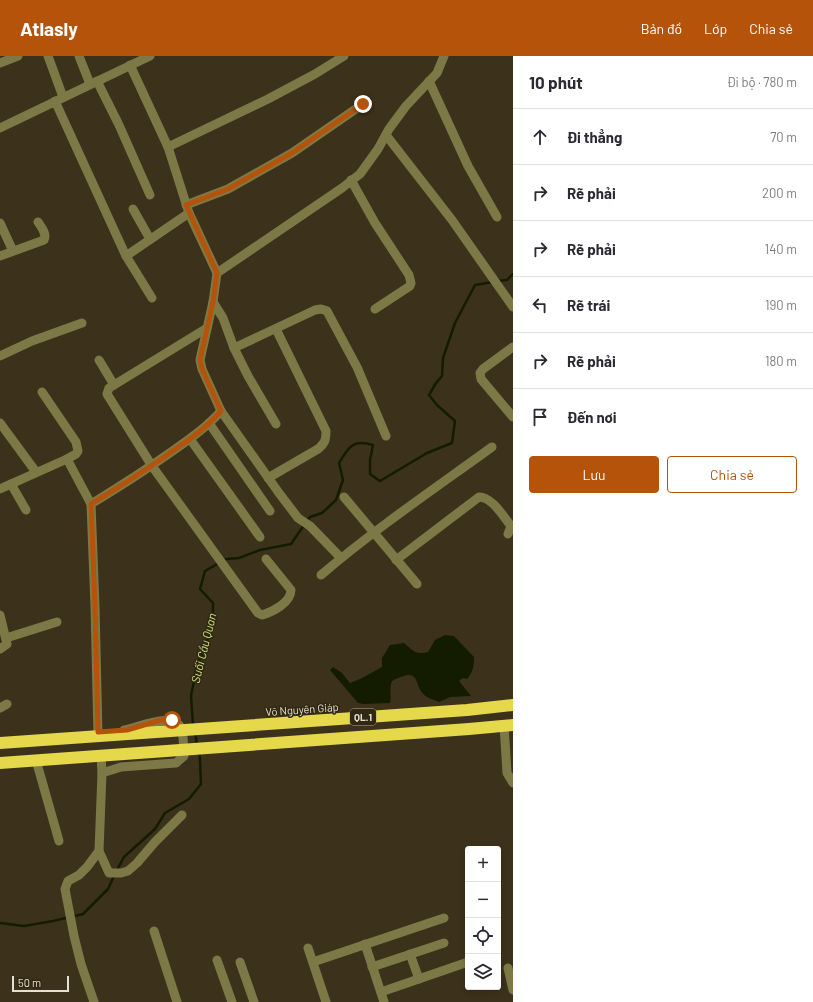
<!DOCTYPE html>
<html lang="vi">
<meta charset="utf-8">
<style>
body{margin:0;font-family:Barlow,sans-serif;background:#f2f2f3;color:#2b2b33}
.controls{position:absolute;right:12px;bottom:12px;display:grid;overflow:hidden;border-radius:4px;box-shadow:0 2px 6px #0003}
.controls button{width:36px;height:36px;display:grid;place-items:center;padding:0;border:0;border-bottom:1px solid #e1e1e2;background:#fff;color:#2b2b33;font:20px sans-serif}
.scale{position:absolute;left:12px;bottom:10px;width:57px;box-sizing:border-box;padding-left:4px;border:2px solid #e5dfd1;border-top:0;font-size:11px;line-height:14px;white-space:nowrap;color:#e5dfd1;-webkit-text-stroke:3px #322811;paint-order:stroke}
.stop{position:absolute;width:12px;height:12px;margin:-9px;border:3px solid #b45309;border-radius:50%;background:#fff}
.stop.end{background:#b45309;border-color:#fff;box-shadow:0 1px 4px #0008}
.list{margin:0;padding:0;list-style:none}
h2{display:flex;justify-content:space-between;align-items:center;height:52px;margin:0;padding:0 16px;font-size:17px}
h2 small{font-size:13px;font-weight:400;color:#7c7c81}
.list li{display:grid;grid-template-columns:26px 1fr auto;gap:12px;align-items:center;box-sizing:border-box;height:56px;padding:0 16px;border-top:1px solid #e1e1e2}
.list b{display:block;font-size:15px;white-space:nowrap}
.list em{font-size:13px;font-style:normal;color:#7c7c81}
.actions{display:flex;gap:8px;padding:12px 16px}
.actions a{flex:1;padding:9px 0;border:1px solid #b45309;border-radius:4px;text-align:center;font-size:14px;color:#b45309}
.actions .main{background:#b45309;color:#fff}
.icon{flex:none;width:22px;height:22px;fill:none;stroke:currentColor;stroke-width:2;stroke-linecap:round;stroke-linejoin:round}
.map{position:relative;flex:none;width:513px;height:946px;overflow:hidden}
header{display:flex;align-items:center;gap:24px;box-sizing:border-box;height:56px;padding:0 20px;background:#b45309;color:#fff}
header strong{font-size:19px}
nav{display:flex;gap:22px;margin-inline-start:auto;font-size:14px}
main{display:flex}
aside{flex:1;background:#fff}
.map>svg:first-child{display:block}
.water{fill:#141c00}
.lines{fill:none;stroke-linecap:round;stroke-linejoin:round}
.stream{stroke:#141c00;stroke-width:2.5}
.minor{stroke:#7d7946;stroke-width:9}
.highway{stroke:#e5d84a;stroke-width:12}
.route{stroke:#b45309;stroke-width:5}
.labels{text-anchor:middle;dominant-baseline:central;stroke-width:3;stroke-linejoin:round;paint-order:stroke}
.shield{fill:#322811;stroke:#afa897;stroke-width:1}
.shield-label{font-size:10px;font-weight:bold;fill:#e5dfd1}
.street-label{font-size:11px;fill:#e5dfd1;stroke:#322811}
.water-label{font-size:12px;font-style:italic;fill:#c5e382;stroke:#322811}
</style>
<header>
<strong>Atlasly</strong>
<nav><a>Bản đồ</a><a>Lớp</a><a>Chia sẻ</a></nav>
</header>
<main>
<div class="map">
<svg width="513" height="946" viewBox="0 0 513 946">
<rect width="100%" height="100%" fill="#3c321b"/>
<path class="water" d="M445 579 454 580 474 601C474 610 473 616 467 623L463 622 459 625 471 640 450 641 439 646C435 644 430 643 427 641 411 631 424 608 392 625 389 632 392 639 390 647L364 648 358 647 330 614 333 611 342 617 350 627 360 623 382 611V602L390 589 404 587C414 595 415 599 428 596L435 584Z"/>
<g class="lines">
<g class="stream">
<polyline points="498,225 507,224 513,218"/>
<path d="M307 465 310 461 322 457 336 444 343 424 339 407C349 391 352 383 373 389L370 404V418L380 425 427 397 452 387 455 365 437 349 429 339 436 327 442 320 443 302 455 267 475 229 493 226"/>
<polyline points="223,505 226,503 239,502 260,494 291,488 304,469"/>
<polyline points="193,669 191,640 197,610 208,582 213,560 213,547 200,533 205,515 219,507"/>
<polyline points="195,676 197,689"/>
<polyline points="117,814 124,801 155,773 165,757 189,743 201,728 200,704 199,695"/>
<polyline points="0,867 24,870 53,865 83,858 108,833 115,818"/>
</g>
<g class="minor">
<polyline points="48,0 63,41"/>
<polyline points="79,0 90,28"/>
<polyline points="0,7 18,0"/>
<polyline points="97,25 119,69 150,139"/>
<polyline points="429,25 468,110 497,161"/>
<polyline points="55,45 126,200 152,242"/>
<polyline points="0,72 150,0"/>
<polyline points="386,79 452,164 513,251"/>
<polyline points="168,91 268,43 315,18 344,0"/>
<polyline points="351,124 375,167 409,219 411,227 410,230 375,253"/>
<polyline points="186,149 228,133 292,97 363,48"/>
<polyline points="133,153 150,183"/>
<polyline points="0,167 13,195"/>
<path d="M0 200 44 184C47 178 42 172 38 166"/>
<polyline points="126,200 189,157"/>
<polyline points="217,217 342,132 360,118 378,93 389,73 406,50 437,17 444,0"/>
<polyline points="213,246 223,262 234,292 248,320 276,368"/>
<polyline points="513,291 483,313 480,317 481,323 513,361"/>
<polyline points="234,292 315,254 321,253 327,255 357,311 386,380"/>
<polyline points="0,300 32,285 82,267"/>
<polyline points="99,304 114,329 207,272"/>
<path d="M114 329 109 332 107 338 152 410 258 557 262 559C272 556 291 547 291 534L266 503"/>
<polyline points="221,355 279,437 298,462 310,470 341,502"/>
<polyline points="0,367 36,416"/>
<polyline points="209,367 270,455"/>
<polyline points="190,383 260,481"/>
<polyline points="67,403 91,448"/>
<path d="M268 422 318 393C325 387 326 384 326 375L276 273"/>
<polyline points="11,428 26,454"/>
<polyline points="0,433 67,403 76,398 78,395 76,386 42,336"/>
<polyline points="344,441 417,528"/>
<path d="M396 504 479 441C492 441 503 460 511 470L508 478"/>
<path d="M321 519C375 473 434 433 492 391"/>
<polyline points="0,559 7,588 0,593"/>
<polyline points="6,582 57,566"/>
<polyline points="0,652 7,648"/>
<polyline points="504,669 507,717 513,727"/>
<path d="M98 680 95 550 91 448C119 431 147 413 174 394 191 382 208 370 221 355L202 313 200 304 213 246 217 217 189 157 168 91 130 9"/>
<polyline points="36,704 59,785"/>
<path d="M102 717 121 711 176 707 184 700C183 692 184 683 182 675 177 653 138 672 124 674"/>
<polyline points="99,795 109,817 121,817 128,815 137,807 155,786 182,759"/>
<polyline points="154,875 177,946"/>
<polyline points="365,888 384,946"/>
<polyline points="308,892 326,946"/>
<polyline points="410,898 419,923"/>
<polyline points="217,904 232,946"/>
<polyline points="240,906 254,946"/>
<polyline points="313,906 444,862"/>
<polyline points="372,911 444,887"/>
<polyline points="508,912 513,934"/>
<polyline points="381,936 468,906"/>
<polyline points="94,946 81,908 74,880 65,833 68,825 79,819 87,811 99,795 102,717 101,700"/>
</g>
<g class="highway">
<polyline points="0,687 467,654 513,649"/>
<polyline points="0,707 469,673 513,669"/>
</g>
</g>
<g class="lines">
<path class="route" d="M172 664H161L127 674 98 676 95 550 91 448C119 431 147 414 174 394 191 383 208 370 221 355L202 313 200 304 213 246 217 217 186 149 228 133 292 97 363 48"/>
</g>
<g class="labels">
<rect class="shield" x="350" y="653" width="26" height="16" rx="3"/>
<g class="shield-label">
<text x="363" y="661">QL.1</text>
</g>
<g class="street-label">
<text transform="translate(302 653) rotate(-4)">Võ Nguyên Giáp</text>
</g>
<g class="water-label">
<text transform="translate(203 592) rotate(-76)">Suối Cầu Quan</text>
</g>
</g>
</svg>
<div class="controls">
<button>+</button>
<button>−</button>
<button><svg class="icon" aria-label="locate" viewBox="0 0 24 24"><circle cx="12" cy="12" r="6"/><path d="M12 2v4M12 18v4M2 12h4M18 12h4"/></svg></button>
<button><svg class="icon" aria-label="layers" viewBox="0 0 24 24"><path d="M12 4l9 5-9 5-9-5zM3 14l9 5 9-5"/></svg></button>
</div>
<div class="scale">50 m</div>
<div class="stop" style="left:172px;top:664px"></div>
<div class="stop end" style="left:363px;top:48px"></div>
</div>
<aside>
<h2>10 phút<small>Đi bộ · 780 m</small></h2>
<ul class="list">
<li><svg class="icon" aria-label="ahead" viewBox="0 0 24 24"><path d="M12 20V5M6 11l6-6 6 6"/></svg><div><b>Đi thẳng</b></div><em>70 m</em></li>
<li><svg class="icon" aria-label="right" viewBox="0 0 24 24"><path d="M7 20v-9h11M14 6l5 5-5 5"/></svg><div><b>Rẽ phải</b></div><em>200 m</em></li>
<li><svg class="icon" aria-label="right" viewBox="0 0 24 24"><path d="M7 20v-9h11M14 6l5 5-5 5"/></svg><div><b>Rẽ phải</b></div><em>140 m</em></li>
<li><svg class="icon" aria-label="left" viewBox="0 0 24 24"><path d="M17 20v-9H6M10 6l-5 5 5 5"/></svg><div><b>Rẽ trái</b></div><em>190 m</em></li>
<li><svg class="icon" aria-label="right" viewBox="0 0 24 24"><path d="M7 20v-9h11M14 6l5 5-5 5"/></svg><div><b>Rẽ phải</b></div><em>180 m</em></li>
<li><svg class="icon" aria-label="arrive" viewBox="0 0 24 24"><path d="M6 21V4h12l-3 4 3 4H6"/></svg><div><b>Đến nơi</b></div></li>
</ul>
<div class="actions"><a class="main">Lưu</a><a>Chia sẻ</a></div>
</aside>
</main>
